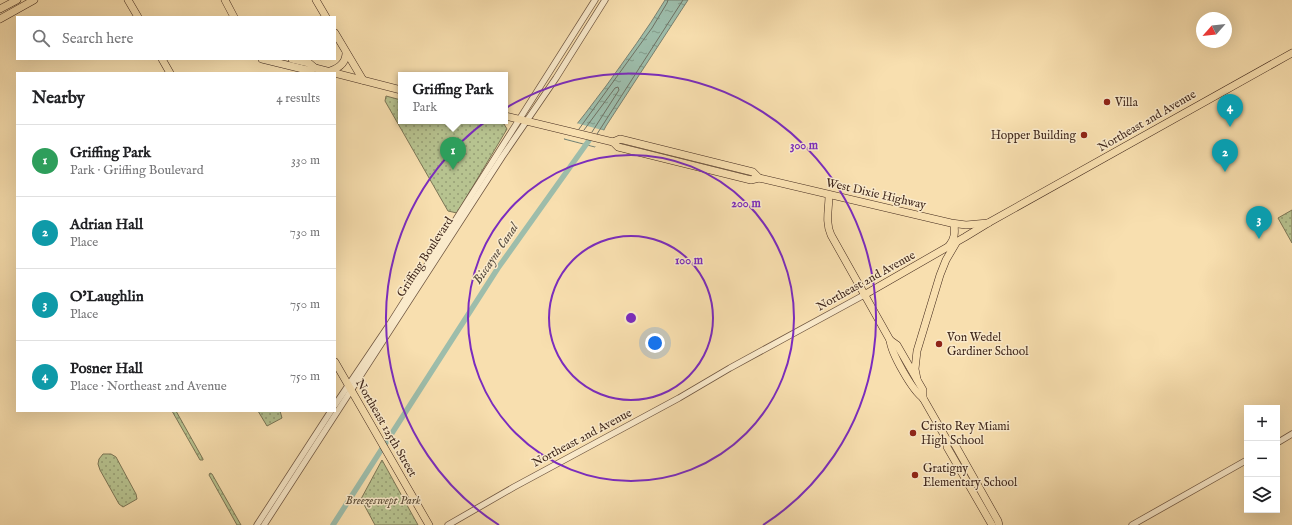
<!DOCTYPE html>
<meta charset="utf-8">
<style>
body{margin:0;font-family:"IM FELL English",serif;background:#f2f2f2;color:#202124}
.controls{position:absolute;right:12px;bottom:12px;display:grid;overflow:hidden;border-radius:0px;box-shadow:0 4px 16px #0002}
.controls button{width:36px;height:36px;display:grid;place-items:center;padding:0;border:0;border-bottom:1px solid #e0e0e0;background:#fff;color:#202124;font:20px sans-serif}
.compass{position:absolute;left:1196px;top:12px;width:36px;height:36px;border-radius:50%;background:#fff;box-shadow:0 4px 16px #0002;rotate:243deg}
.you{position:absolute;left:655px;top:343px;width:14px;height:14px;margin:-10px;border:3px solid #fff;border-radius:50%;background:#1a73e8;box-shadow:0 0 0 6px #1a73e833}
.badge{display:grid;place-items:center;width:26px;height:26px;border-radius:50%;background:#b45309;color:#fff;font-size:13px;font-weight:700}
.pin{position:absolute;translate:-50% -33px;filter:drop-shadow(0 1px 2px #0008)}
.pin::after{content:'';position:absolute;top:21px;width:14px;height:12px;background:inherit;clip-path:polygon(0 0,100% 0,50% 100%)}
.popup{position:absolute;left:398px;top:72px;width:110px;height:52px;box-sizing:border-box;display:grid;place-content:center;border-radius:0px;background:#fff;filter:drop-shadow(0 1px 3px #0005);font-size:13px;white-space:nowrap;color:#757577}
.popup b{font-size:15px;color:#202124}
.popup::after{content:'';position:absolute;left:50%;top:100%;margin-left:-8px;border:8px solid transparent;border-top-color:#fff}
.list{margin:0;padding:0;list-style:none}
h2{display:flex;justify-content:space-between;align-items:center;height:52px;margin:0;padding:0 16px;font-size:17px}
h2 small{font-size:13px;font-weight:400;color:#757577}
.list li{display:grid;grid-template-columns:26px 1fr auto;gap:12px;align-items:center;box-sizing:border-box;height:72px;padding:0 16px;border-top:1px solid #e0e0e0}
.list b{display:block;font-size:15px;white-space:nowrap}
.list p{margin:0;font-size:13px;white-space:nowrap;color:#757577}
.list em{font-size:13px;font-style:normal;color:#757577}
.icon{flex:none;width:22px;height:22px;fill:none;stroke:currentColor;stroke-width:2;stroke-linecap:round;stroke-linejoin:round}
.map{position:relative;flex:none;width:1292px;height:525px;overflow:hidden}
.search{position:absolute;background:#fff;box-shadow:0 4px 16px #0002;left:16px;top:16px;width:320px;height:44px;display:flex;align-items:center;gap:10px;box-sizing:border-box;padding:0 14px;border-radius:0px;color:#757577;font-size:15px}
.panel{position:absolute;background:#fff;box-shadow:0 4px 16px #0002;left:16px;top:72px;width:320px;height:340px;border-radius:0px}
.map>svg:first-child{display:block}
.green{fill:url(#green-dots);stroke:#7c7656}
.water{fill:url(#water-ripples);stroke:#788172}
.pier{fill:#f8dfaf}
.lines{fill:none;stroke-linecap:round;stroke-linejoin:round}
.shore{stroke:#6f7264;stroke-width:1}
.canal{stroke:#9dbdab;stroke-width:5.5}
.minor-casing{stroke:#6f5641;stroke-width:7}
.major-casing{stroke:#41281c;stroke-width:8}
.minor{stroke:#faeacb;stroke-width:5.5}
.major{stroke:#f8dfaf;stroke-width:7}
.ring{fill:none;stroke:#7b2cbf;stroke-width:2}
.poi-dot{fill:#8f2418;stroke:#faeacb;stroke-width:1.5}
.labels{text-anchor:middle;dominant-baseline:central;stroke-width:3;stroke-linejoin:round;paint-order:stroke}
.poi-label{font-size:12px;fill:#41281c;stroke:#faeacb;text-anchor:start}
.street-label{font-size:12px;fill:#41281c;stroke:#faeacb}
.park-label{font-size:12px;font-style:italic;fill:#5e4f39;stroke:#faeacb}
.water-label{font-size:13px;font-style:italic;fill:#584d40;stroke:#faeacb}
.centre{fill:#7b2cbf;stroke:#faeacb;stroke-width:2}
.ring-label{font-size:12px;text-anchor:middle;font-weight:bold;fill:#7b2cbf;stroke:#faeacb;stroke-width:3;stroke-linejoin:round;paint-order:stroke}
</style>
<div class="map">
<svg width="1292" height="525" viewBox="0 0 1292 525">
<defs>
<pattern id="green-dots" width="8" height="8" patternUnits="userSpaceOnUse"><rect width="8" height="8" fill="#b7c390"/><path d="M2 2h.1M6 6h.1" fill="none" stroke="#969e75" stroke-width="1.8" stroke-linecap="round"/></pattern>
<pattern id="water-ripples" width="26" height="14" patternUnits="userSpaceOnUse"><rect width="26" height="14" fill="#9dbdab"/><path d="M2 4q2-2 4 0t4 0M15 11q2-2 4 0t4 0" fill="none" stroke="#829a8a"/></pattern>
</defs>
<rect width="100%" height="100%" fill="#f8dfaf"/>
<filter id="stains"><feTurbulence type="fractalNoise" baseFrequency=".005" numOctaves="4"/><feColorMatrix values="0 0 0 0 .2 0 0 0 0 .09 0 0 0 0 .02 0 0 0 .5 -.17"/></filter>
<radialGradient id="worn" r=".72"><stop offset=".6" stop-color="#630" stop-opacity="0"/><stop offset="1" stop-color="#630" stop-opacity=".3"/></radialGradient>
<g class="green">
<polygon points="386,96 401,100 401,121 493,121 504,124 507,129 457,213 448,211 385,101"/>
<polygon points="1292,210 1292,243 1278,218"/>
<polygon points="172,411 176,411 203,459 203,460 200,460"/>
<polygon points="258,411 280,411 282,418 267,426"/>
<polygon points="103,454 111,454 116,457 136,494 137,499 123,507 119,504 100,470 98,464 99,459"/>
<polygon points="382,460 418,525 375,525 361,499"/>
<polygon points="210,473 212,474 241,525 237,525 209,475"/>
</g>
<path class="water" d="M665 0H688L606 126 595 147 564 139C579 123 592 104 606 86 626 58 647 30 665 0Z"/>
<polygon class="pier" points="576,123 606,131 597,147 563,138"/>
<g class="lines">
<g class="shore">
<polyline points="579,129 652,28 667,3 668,0"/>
<polyline points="584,130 615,88 618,87 619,90 592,132"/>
<polyline points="597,134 683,0"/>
</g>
<polyline class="canal" points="333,525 498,268 590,139"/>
<g class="minor-casing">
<g id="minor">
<polyline points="335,405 389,325 595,0"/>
<polyline points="1277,443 1292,434"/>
<polyline points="257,525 331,411"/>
<polyline points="264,525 502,157 556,78 605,0"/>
<polyline points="448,525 514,487 679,398 730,368 864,295"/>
<polyline points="1132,525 1247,460"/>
</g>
</g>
<g class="major-casing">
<g id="major">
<polyline points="128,0 138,17"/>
<polyline points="225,0 234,17"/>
<polyline points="316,0 326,17"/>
<polyline points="0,9 17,0"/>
<polyline points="0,19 34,0"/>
<polyline points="335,33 363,80"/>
<polyline points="162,59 170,73"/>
<polyline points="262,59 307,70 315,68"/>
<polyline points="292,59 309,63 315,68 401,90"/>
<path d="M330 71C339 68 346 63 346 53"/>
<polyline points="505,116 613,142 620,139 753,172 759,178 951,223 966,225 988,223"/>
<polyline points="613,142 618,147 751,180 759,178"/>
<path d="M829 195C829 209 825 222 831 235L890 340C891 353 912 390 923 398L947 440V447L992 525"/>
<path d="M949 246C955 238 955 233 954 224"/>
<polyline points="864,295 965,237 988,223 1292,53"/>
<polyline points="890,340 897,345 923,390 923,398"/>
<polyline points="335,362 429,525"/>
<polyline points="917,379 915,369 917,351 940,275 946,260 956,243"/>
<polyline points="947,440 954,443 998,521 999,525"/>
</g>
</g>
<use href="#minor" class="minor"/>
<use href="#major" class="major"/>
</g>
<g class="ring">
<circle cx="631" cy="318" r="82"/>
<circle cx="631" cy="318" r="163"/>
<path d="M499 525A245 245 0 1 1 763 525"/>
</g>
<g class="poi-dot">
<circle cx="1107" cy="102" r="4"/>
<circle cx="1084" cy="135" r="4"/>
<circle cx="939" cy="344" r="4"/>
<circle cx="913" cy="433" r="4"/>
<circle cx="915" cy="475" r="4"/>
</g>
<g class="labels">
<g class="poi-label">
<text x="1115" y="102">Villa</text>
<text x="1076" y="135" text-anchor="end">Hopper Building</text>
<text x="947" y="337">Von Wedel<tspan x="947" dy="14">Gardiner School</tspan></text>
<text x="921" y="426">Cristo Rey Miami<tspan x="921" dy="14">High School</tspan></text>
<text x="923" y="468">Gratigny<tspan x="923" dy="14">Elementary School</tspan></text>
</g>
<g class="street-label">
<text transform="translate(1147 121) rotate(-30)">Northeast 2nd Avenue</text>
<text transform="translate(876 194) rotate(13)">West Dixie Highway</text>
<text transform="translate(425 257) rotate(-57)">Griffing Boulevard</text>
<text transform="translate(866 281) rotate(-29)">Northeast 2nd Avenue</text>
<text transform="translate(386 428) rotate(60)">Northeast 125th Street</text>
<text transform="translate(582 438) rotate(-28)">Northeast 2nd Avenue</text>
</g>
<g class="park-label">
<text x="383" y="500">Breezeswept Park</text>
</g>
<g class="water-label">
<text transform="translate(496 254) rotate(-56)">Biscayne Canal</text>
</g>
</g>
<circle cx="631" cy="318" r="6" class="centre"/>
<g class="ring-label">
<text x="804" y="149">300 m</text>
<text x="746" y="207">200 m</text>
<text x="689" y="264">100 m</text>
</g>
<rect width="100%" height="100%" filter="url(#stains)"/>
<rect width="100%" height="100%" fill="url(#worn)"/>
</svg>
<div class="controls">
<button>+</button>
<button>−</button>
<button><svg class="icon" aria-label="layers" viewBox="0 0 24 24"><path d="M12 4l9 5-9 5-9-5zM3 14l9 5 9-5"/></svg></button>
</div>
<svg class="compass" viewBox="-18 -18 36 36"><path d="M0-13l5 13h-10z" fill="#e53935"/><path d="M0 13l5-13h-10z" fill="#757577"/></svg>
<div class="you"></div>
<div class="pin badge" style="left:453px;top:170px;background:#2e9e5b">1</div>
<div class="popup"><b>Griffing Park</b>Park</div>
<div class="pin badge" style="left:1225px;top:172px;background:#0f9aa8">2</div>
<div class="pin badge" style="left:1259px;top:239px;background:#0f9aa8">3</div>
<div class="pin badge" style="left:1230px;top:127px;background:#0f9aa8">4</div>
<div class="search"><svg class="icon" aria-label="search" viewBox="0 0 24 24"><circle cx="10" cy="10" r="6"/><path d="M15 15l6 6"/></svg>Search here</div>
<section class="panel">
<h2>Nearby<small>4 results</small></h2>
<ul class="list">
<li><span class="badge" style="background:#2e9e5b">1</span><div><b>Griffing Park</b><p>Park · Griffing Boulevard</p></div><em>330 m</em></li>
<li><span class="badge" style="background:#0f9aa8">2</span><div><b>Adrian Hall</b><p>Place</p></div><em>730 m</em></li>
<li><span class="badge" style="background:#0f9aa8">3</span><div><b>O'Laughlin</b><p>Place</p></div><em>750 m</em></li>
<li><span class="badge" style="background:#0f9aa8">4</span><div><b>Posner Hall</b><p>Place · Northeast 2nd Avenue</p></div><em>750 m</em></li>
</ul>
</section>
</div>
